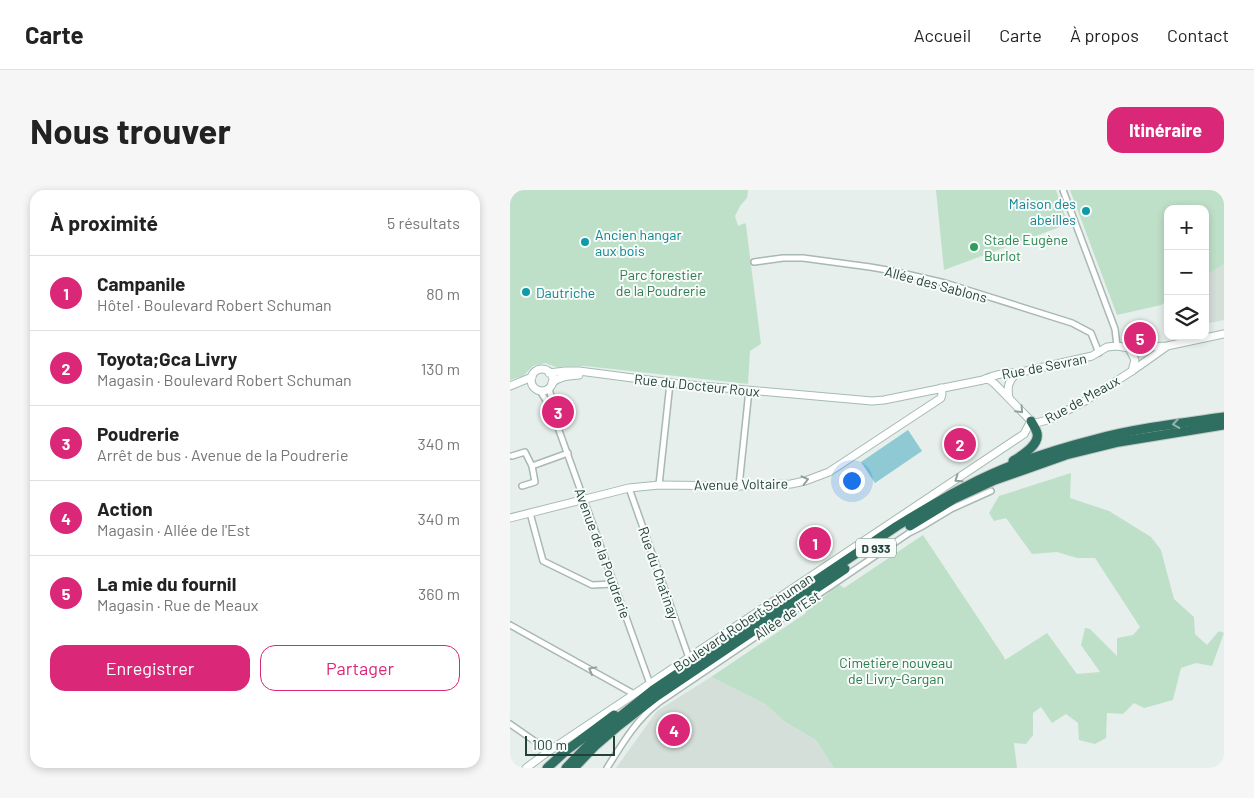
<!DOCTYPE html>
<html lang="fr">
<meta charset="utf-8">
<style>
body{margin:0;font-family:Barlow,sans-serif;background:#f6f6f6;color:#222}
.controls{position:absolute;right:15px;top:15px;display:grid;overflow:hidden;border-radius:10px;box-shadow:0 2px 8px #0003}
.controls button{width:45px;height:45px;display:grid;place-items:center;padding:0;border:0;border-bottom:1px solid #e0e0e0;background:#fff;color:#222;font:25px sans-serif}
.scale{position:absolute;left:15px;bottom:12px;width:90px;box-sizing:border-box;padding-left:5px;border:2px solid #24423a;border-top:0;font-size:14px;line-height:18px;white-space:nowrap;color:#24423a;-webkit-text-stroke:4px #f7fbf9;paint-order:stroke}
.you{position:absolute;left:341px;top:290px;width:18px;height:18px;margin:-12px;border:4px solid #fff;border-radius:50%;background:#1a73e8;box-shadow:0 0 0 8px #1a73e833}
.badge{display:grid;place-items:center;width:32px;height:32px;border-radius:50%;background:#db2777;color:#fff;font-size:16px;font-weight:700}
.pin{position:absolute;translate:-50% -50%;border:2px solid #fff;box-shadow:0 1px 5px #0006}
.list{margin:0;padding:0;list-style:none}
h2{display:flex;justify-content:space-between;align-items:center;height:65px;margin:0;padding:0 20px;font-size:21px}
h2 small{font-size:16px;font-weight:400;color:#767676}
.list li{display:grid;grid-template-columns:32px 1fr auto;gap:15px;align-items:center;box-sizing:border-box;height:75px;padding:0 20px;border-top:1px solid #e0e0e0}
.list b{display:block;font-size:19px;white-space:nowrap}
.list p{margin:0;font-size:16px;white-space:nowrap;color:#767676}
.list em{font-size:16px;font-style:normal;color:#767676}
.actions{display:flex;gap:10px;padding:15px 20px}
.actions a{flex:1;padding:11px 0;border:1px solid #db2777;border-radius:15px;text-align:center;font-size:18px;color:#db2777}
.actions .main{background:#db2777;color:#fff}
.icon{flex:none;width:28px;height:28px;fill:none;stroke:currentColor;stroke-width:2;stroke-linecap:round;stroke-linejoin:round}
.map{position:relative;flex:none;width:714px;height:578px;overflow:hidden;border-radius:15px}
header{display:flex;align-items:center;gap:30px;box-sizing:border-box;height:70px;padding:0 25px;background:#fff;border-bottom:1px solid #e0e0e0}
header strong{font-size:24px}
nav{display:flex;gap:28px;margin-inline-start:auto;font-size:18px}
.intro{display:flex;align-items:center;justify-content:space-between;box-sizing:border-box;height:120px;padding:0 30px}
h1{margin:0;font-size:35px}
.button{padding:12px 22px;border-radius:15px;background:#db2777;color:#fff;font-size:18px;font-weight:700}
main{display:flex;gap:30px;padding:0 30px}
aside{flex:1;background:#fff;border-radius:15px;box-shadow:0 2px 8px #0003}
.map>svg:first-child{display:block}
.built{fill:#d4dfda}
.green{fill:#bfe0c8}
.water{fill:#8ec9d4}
.lines{fill:none;stroke-linecap:round;stroke-linejoin:round}
.street-casing{stroke:#a8b8b2;stroke-width:8}
.secondary-casing{stroke:#a4bbb3;stroke-width:9}
.highway-casing{stroke:#c2cac8;stroke-width:11}
.street{stroke:#fff;stroke-width:5}
.secondary{stroke:#fff;stroke-width:7}
.highway{stroke:#2f6f62;stroke-width:9}
.oneway{stroke:#92a09c}
.oneway2{stroke:#93b5ae}
.culture-dot{fill:#0f9aa8;stroke:#f7fbf9;stroke-width:2}
.leisure-dot{fill:#2e9e5b;stroke:#f7fbf9;stroke-width:2}
.labels{text-anchor:middle;dominant-baseline:central;stroke-width:4;stroke-linejoin:round;paint-order:stroke}
.shield{fill:#f7fbf9;stroke:#637a73;stroke-width:1}
.shield-label{font-size:12px;font-weight:bold;fill:#24423a}
.culture-label{font-size:14px;fill:#0d838f;stroke:#f7fbf9;text-anchor:start}
.leisure-label{font-size:14px;fill:#27864d;stroke:#f7fbf9;text-anchor:start}
.park-label{font-size:14px;fill:#2d7a4b;stroke:#f7fbf9}
.street-label{font-size:14px;fill:#24423a;stroke:#f7fbf9}
</style>
<header>
<strong>Carte</strong>
<nav><a>Accueil</a><a>Carte</a><a>À propos</a><a>Contact</a></nav>
</header>
<div class="intro"><h1>Nous trouver</h1><a class="button">Itinéraire</a></div>
<main>
<aside>
<h2>À proximité<small>5 résultats</small></h2>
<ul class="list">
<li><span class="badge">1</span><div><b>Campanile</b><p>Hôtel · Boulevard Robert Schuman</p></div><em>80 m</em></li>
<li><span class="badge">2</span><div><b>Toyota;Gca Livry</b><p>Magasin · Boulevard Robert Schuman</p></div><em>130 m</em></li>
<li><span class="badge">3</span><div><b>Poudrerie</b><p>Arrêt de bus · Avenue de la Poudrerie</p></div><em>340 m</em></li>
<li><span class="badge">4</span><div><b>Action</b><p>Magasin · Allée de l'Est</p></div><em>340 m</em></li>
<li><span class="badge">5</span><div><b>La mie du fournil</b><p>Magasin · Rue de Meaux</p></div><em>360 m</em></li>
</ul>
<div class="actions"><a class="main">Enregistrer</a><a>Partager</a></div>
</aside>
<div class="map">
<svg width="714" height="578" viewBox="0 0 714 578">
<rect width="100%" height="100%" fill="#e6efeb"/>
<g class="built">
<polygon points="714,74 714,130 695,134 695,86"/>
<polygon points="201,487 255,514 275,532 306,550 324,578 106,578 147,521"/>
</g>
<g class="green">
<polygon points="0,0 238,0 237,8 230,16 225,26 228,36 235,33 236,35 251,154 240,161 238,194 75,176 46,177 35,173 23,176 13,186 0,190"/>
<polygon points="426,0 546,0 558,34 434,80"/>
<polygon points="560,0 714,0 714,74 695,86 695,19 658,19 658,110 651,115 607,125"/>
<path d="M561 283 560 308 599 321 641 347 651 360 664 409 684 427 685 444 697 455 709 441 714 443 702 476 686 473 671 478 663 510 634 518 624 513 613 524 597 523 596 548 585 554 569 550 568 533 556 524 542 533 531 517 523 523V545L516 554 504 553 507 578H324L306 550 275 532 255 514 201 487 296 423 295 416C309 412 318 404 328 394L334 398 413 345 494 467 495 470 537 443 567 484 590 482 571 455 575 438 580 439 607 466V448L623 445 630 437 585 368H567L547 362 522 364 496 328 484 331 479 323 489 306Z"/>
</g>
<polygon class="water" points="398,240 412,261 365,293 351,272"/>
<g class="lines">
<g class="street-casing">
<g id="street">
<polyline points="553,0 605,139 607,156"/>
<polyline points="244,72 273,68 293,68 360,77 383,81 435,93 562,133 581,143 589,163"/>
<polyline points="39,198 46,227"/>
<path d="M30 201C37 210 41 222 46 232L140 494"/>
<polyline points="2,266 15,262 22,276 25,292 12,296"/>
<polyline points="22,276 58,263"/>
<polyline points="149,295 160,193"/>
<polyline points="229,296 239,200"/>
<polyline points="119,298 179,468"/>
<polyline points="20,323 33,371 82,395 104,394"/>
<polyline points="0,435 124,504"/>
<polyline points="0,534 39,561"/>
<path d="M97 578C112 554 126 530 148 513L399 343 411 337 441 319 481 301"/>
</g>
</g>
<g class="secondary-casing">
<g id="secondary">
<polyline points="619,158 625,170 622,181"/>
<circle cx="32" cy="190" r="11"/>
<path d="M39 183 55 181H69L169 194 362 211 374 210 473 190C484 185 496 182 507 183L582 166 597 157 607 156 619 158 657 156 714 144"/>
<polyline points="475,189 480,190 485,194 521,231"/>
<path d="M42 193C50 186 60 186 69 185"/>
<polyline points="0,196 22,187"/>
<path d="M499 208C497 197 498 191 507 183"/>
<polyline points="521,231 526,233 541,229 575,211 622,181 656,157"/>
<polyline points="0,328 119,298 149,295 229,296 281,294 295,291 319,282 431,208 432,204 431,198"/>
<polyline points="16,578 39,561 514,244 521,231"/>
</g>
</g>
<g class="highway-casing">
<g id="highway">
<path d="M503 271C511 266 530 255 527 243 526 239 523 235 521 231"/>
<polyline points="400,336 444,309 485,290 556,265 609,252 714,235"/>
<polyline points="37,578 57,560 104,525"/>
<path d="M56 578 82 551 102 533 143 500 387 336C410 322 433 308 457 296 497 275 542 260 586 249 627 238 671 233 714 227"/>
<polyline points="64,578 86,555 107,537 147,506 335,379"/>
</g>
</g>
<use href="#street" class="street"/>
<use href="#secondary" class="secondary"/>
<use href="#highway" class="highway"/>
</g>
<defs><path id="oneway-chevron" d="M-2-3.5L2.5 0L-2 3.5" fill="none" stroke-width="1.6" stroke-linecap="round" stroke-linejoin="round" transform="scale(1.25)"/></defs>
<g class="oneway">
<use href="#oneway-chevron" transform="translate(510 220) rotate(47)"/>
<use href="#oneway-chevron" transform="translate(448 289) rotate(146)"/>
<use href="#oneway-chevron" transform="translate(295 290) rotate(-14)"/>
<use href="#oneway-chevron" transform="translate(82 480) rotate(-151)"/>
</g>
<use class="oneway2" href="#oneway-chevron" transform="translate(666 234) rotate(171)"/>
<g class="culture-dot">
<circle cx="576" cy="21" r="5"/>
<circle cx="75" cy="52" r="5"/>
<circle cx="16" cy="102" r="5"/>
</g>
<circle class="leisure-dot" cx="464" cy="57" r="5"/>
<g class="labels">
<rect class="shield" x="346" y="348.5" width="40" height="19" rx="4"/>
<g class="shield-label">
<text x="366" y="358">D 933</text>
</g>
<g class="culture-label">
<text x="566" y="13" text-anchor="end">Maison des<tspan x="566" dy="16">abeilles</tspan></text>
<text x="85" y="44">Ancien hangar<tspan x="85" dy="16">aux bois</tspan></text>
<text x="26" y="102">Dautriche</text>
</g>
<g class="leisure-label">
<text x="474" y="49">Stade Eugène<tspan x="474" dy="16">Burlot</tspan></text>
</g>
<g class="park-label">
<text x="151" y="84">Parc forestier<tspan x="151" dy="16">de la Poudrerie</tspan></text>
<text x="386" y="472">Cimetière nouveau<tspan x="386" dy="16">de Livry-Gargan</tspan></text>
</g>
<g class="street-label">
<text transform="translate(426 94) rotate(15)">Allée des Sablons</text>
<text transform="translate(534 176) rotate(-11)">Rue de Sevran</text>
<text transform="translate(187 195) rotate(6)">Rue du Docteur Roux</text>
<text transform="translate(572 209) rotate(-29)">Rue de Meaux</text>
<text transform="translate(231 294) rotate(-1)">Avenue Voltaire</text>
<text transform="translate(93 363) rotate(70)">Avenue de la Poudrerie</text>
<text transform="translate(149 383) rotate(71)">Rue du Chatinay</text>
<text transform="translate(277 425) rotate(-34)">Allée de l'Est</text>
<text transform="translate(233 432) rotate(-34)">Boulevard Robert Schuman</text>
</g>
</g>
</svg>
<div class="controls">
<button>+</button>
<button>−</button>
<button><svg class="icon" aria-label="layers" viewBox="0 0 24 24"><path d="M12 4l9 5-9 5-9-5zM3 14l9 5 9-5"/></svg></button>
</div>
<div class="scale">100 m</div>
<div class="you"></div>
<div class="pin badge" style="left:305px;top:353px">1</div>
<div class="pin badge" style="left:450px;top:254px">2</div>
<div class="pin badge" style="left:48px;top:222px">3</div>
<div class="pin badge" style="left:164px;top:540px">4</div>
<div class="pin badge" style="left:630px;top:148px">5</div>
</div>
</main>
